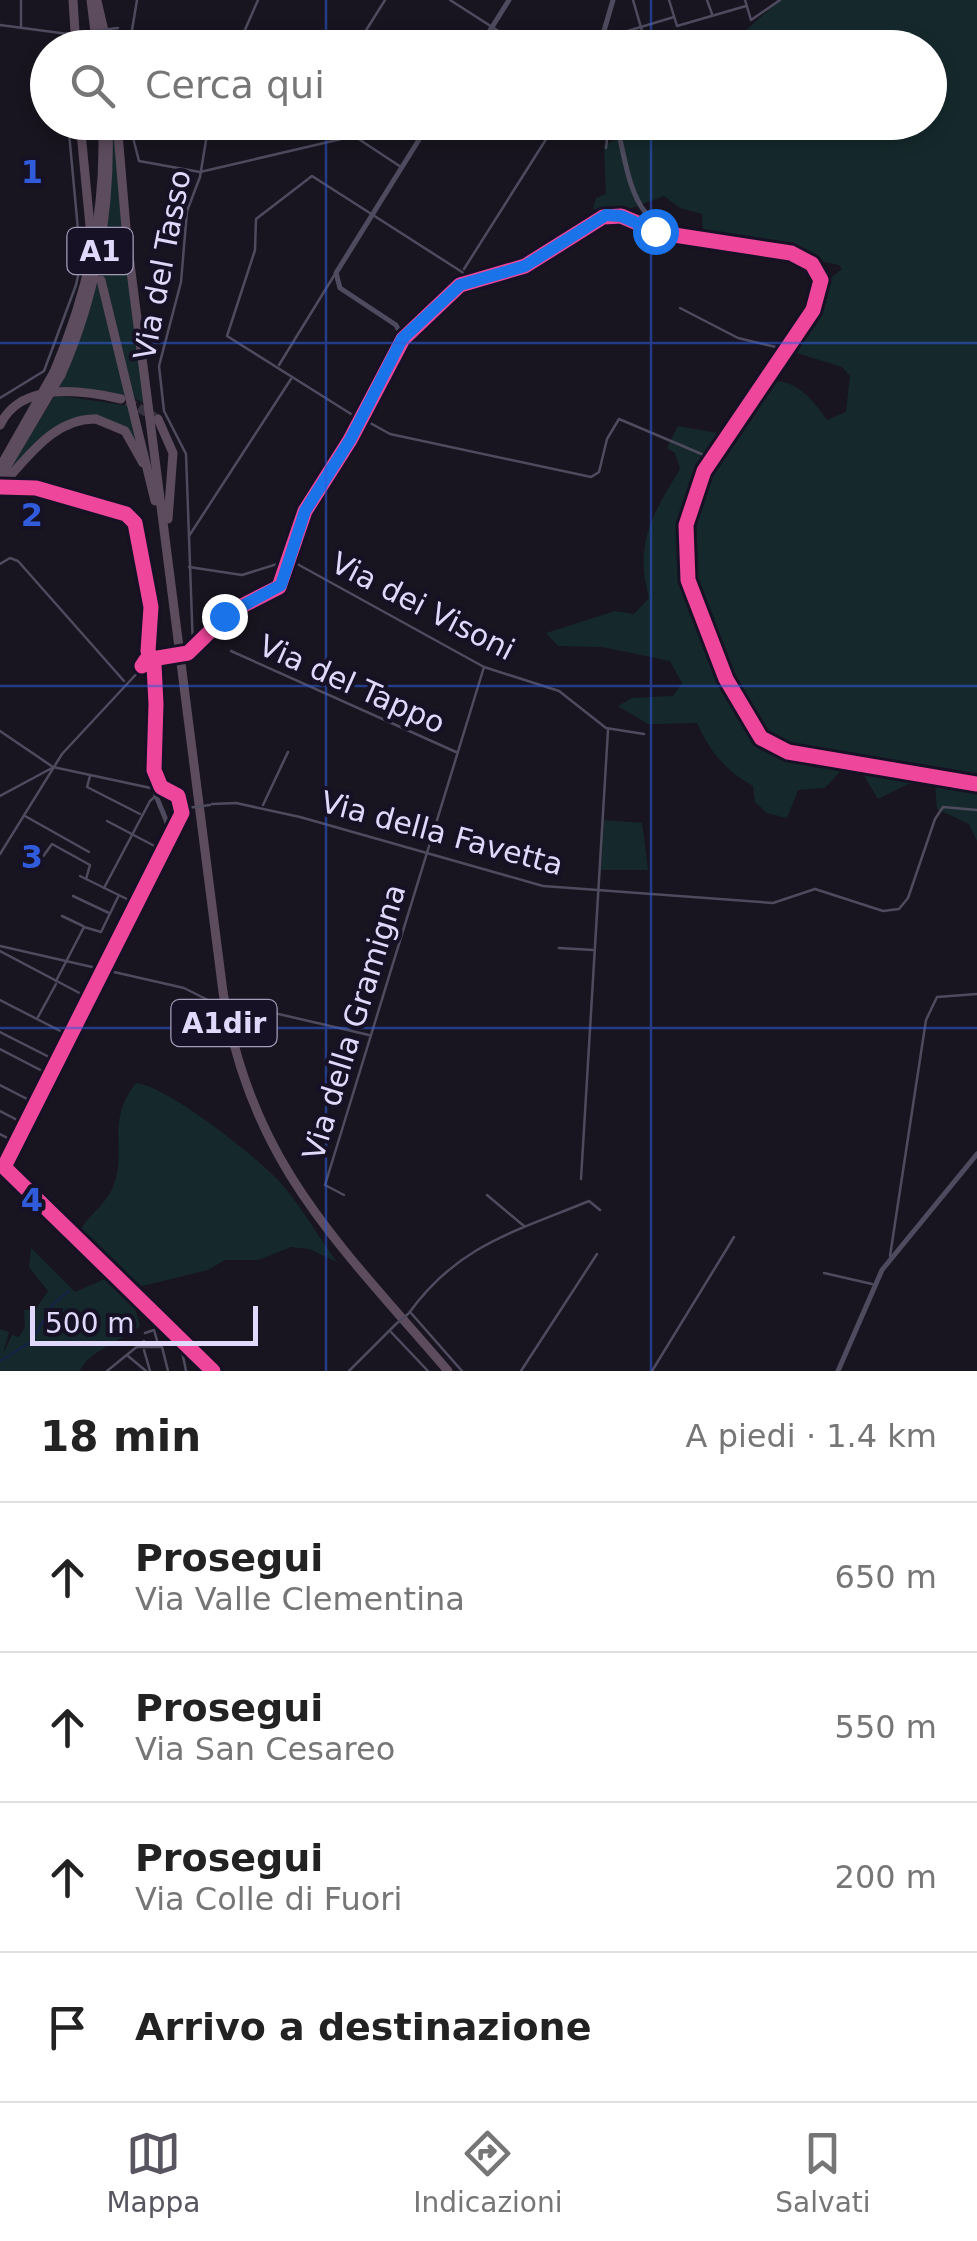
<!DOCTYPE html>
<html lang="it">
<meta charset="utf-8">
<style>
body{margin:0;font-family:"DejaVu Sans",sans-serif;background:#f6f6f6;color:#222}
.scale{position:absolute;left:30px;bottom:25px;width:228px;box-sizing:border-box;padding-left:10px;border:5px solid #e0d9fb;border-top:0;font-size:28px;line-height:35px;white-space:nowrap;color:#e0d9fb;-webkit-text-stroke:8px #161124;paint-order:stroke}
.stop{position:absolute;width:30px;height:30px;margin:-22px;border:8px solid #1a73e8;border-radius:50%;background:#fff}
.stop.end{background:#1a73e8;border-color:#fff;box-shadow:0 2px 10px #0008}
.list{margin:0;padding:0;list-style:none}
h2{display:flex;justify-content:space-between;align-items:center;height:130px;margin:0;padding:0 40px;font-size:42px}
h2 small{font-size:32px;font-weight:400;color:#767676}
.list li{display:grid;grid-template-columns:65px 1fr auto;gap:30px;align-items:center;box-sizing:border-box;height:150px;padding:0 40px;border-top:2px solid #e0e0e0}
.list b{display:block;font-size:38px;white-space:nowrap}
.list p{margin:0;font-size:32px;white-space:nowrap;color:#767676}
.list em{font-size:32px;font-style:normal;color:#767676}
.icon{flex:none;width:55px;height:55px;fill:none;stroke:currentColor;stroke-width:2;stroke-linecap:round;stroke-linejoin:round}
.map{position:relative;flex:none;width:977px;height:1371px;overflow:hidden}
.search{position:absolute;background:#fff;box-shadow:0 5px 15px #0003;left:30px;right:30px;top:30px;height:110px;display:flex;align-items:center;gap:25px;box-sizing:border-box;padding:0 35px;border-radius:55px;color:#767676;font-size:38px}
.sheet{height:730px;background:#fff}
nav{display:flex;justify-content:space-around;align-items:center;box-sizing:border-box;height:140px;border-top:2px solid #e0e0e0;background:#fff;font-size:28px;color:#767676}
nav a{display:grid;justify-items:center;gap:5px}
nav .on{color:#585561}
.map>svg:first-child{display:block}
.green{fill:#15292c}
.lines{fill:none;stroke-linecap:round;stroke-linejoin:round}
.stream{stroke:#142243;stroke-width:2.5}
.motorway-tunnel{stroke:#363241;stroke-width:9;stroke-dasharray:9 4.5;stroke-linecap:butt}
.minor{stroke:#4e4b5f;stroke-width:2.5}
.tertiary{stroke:#4e4b5f;stroke-width:5}
.motorway{stroke:#5d4c5e;stroke-width:9}
.minor-bridge{stroke:#4e4b5f;stroke-width:2.5}
.motorway-bridge{stroke:#5d4c5e;stroke-width:9}
.cycleway-casing{stroke:#161124;stroke-width:21}
.cycleway{stroke:#ed469a;stroke-width:15}
.route{stroke:#1a73e8;stroke-width:12}
.grid{fill:none;stroke:#305cdc;stroke-width:2.5;stroke-opacity:0.55}
.labels{text-anchor:middle;dominant-baseline:central;stroke-width:8;stroke-linejoin:round;paint-order:stroke}
.shield{fill:#161124;stroke:#a39dba;stroke-width:2.5}
.shield-label{font-size:28px;font-weight:bold;fill:#e0d9fb}
.street-label{font-size:30px;fill:#e0d9fb;stroke:#161124}
.grid-label{font-size:32px;text-anchor:middle;font-weight:bold;fill:#305cdc;stroke:#161124;stroke-width:8;stroke-linejoin:round;paint-order:stroke}
</style>
<div class="map">
<svg width="977" height="1371" viewBox="0 0 977 1371">
<rect width="100%" height="100%" fill="#181520"/>
<g class="green">
<path d="M780 0H977V841L969 824 937 809 935 783 908 784 878 799 863 774 845 766 825 788 798 790 787 818 767 813 755 802 753 786C725 770 710 752 697 723L648 724 618 706 632 698 673 696 682 683 670 661 602 647 558 646 546 633 615 611 634 614 649 598C634 544 652 515 680 469L675 453 667 448 678 426 729 435 765 380C796 379 810 396 827 420L846 412 850 376 842 367 790 351 826 282 842 269 839 265 703 235 702 214 680 208 664 196 610 216 593 209 596 198 606 194 604 146 629 131 650 137 674 123 930 122V48H713L709 43 744 32Z"/>
<polygon points="113,123 145,404 134,398 100,267 109,210"/>
<polygon points="97,282 127,396 59,389"/>
<path d="M55 395 130 406 140 450C91 382 51 429 8 472Z"/>
<polygon points="604,820 642,823 648,870 601,870"/>
<path d="M136 1083C167 1086 253 1154 277 1179 299 1202 317 1235 337 1262L309 1249 291 1247 258 1260H225L208 1270 138 1287 133 1301 140 1326C122 1341 88 1351 80 1371H0V1329L9 1332 3 1354 12 1335 19 1337 25 1328 24 1310H35L48 1291 29 1267 31 1248 75 1292 112 1276 77 1238C84 1217 105 1207 113 1187 128 1150 105 1122 136 1083Z"/>
</g>
<g class="lines">
<polyline class="stream" points="0,1361 31,1342 54,1303 69,1291"/>
<polyline class="motorway-tunnel" points="127,401 158,419"/>
<g class="minor">
<polyline points="450,0 525,48"/>
<polyline points="633,0 647,48"/>
<polyline points="669,0 677,26 746,6"/>
<polyline points="707,0 712,14"/>
<polyline points="745,0 751,20 780,0"/>
<polyline points="0,25 68,34"/>
<polyline points="21,28 21,0"/>
<polyline points="63,36 64,48"/>
<polyline points="601,39 674,17"/>
<polyline points="129,48 137,0"/>
<polyline points="237,48 258,0"/>
<polyline points="355,48 385,0"/>
<polyline points="129,122 139,161 200,172 354,136 401,167"/>
<polyline points="334,122 354,135"/>
<polyline points="606,148 609,122"/>
<polyline points="464,269 557,122"/>
<polyline points="680,308 738,338 784,349"/>
<polyline points="404,339 460,285 525,266 606,215 673,233"/>
<polyline points="279,365 335,274"/>
<polyline points="0,398 44,371 76,285 81,262 68,122"/>
<polyline points="359,419 227,336 255,250 256,219 312,176 462,272 469,281"/>
<polyline points="363,419 390,434 591,477 599,472 607,439 619,419 711,458"/>
<polyline points="189,536 291,379"/>
<polyline points="0,564 10,558 18,561 124,681"/>
<polyline points="189,567 242,575 290,560 484,667 559,691 606,728 644,734"/>
<polyline points="193,648 186,454 164,411 159,366 181,282 187,211 200,177 209,122"/>
<polyline points="231,651 456,752"/>
<polyline points="0,731 53,767 160,790"/>
<polyline points="90,776 87,787 140,814"/>
<polyline points="0,796 52,768"/>
<polyline points="212,804 236,803 300,817 543,886 773,903 815,889 883,911 899,909 908,898 935,819 943,807 977,810"/>
<polyline points="263,805 288,752"/>
<polyline points="25,816 89,852"/>
<polyline points="107,821 164,851"/>
<polyline points="0,854 62,754 141,669"/>
<polyline points="39,862 52,844 90,865 86,879"/>
<polyline points="80,876 137,904"/>
<polyline points="104,888 150,801 161,791"/>
<polyline points="73,896 109,913"/>
<polyline points="62,916 83,926"/>
<polyline points="0,946 184,988 218,1005"/>
<polyline points="559,948 593,950"/>
<polyline points="0,951 87,997"/>
<polyline points="56,981 84,927 101,932 119,895"/>
<polyline points="0,1000 70,1036"/>
<polyline points="231,1003 369,1035"/>
<polyline points="38,1017 56,984"/>
<polyline points="0,1032 57,1061"/>
<polyline points="0,1049 50,1075"/>
<polyline points="0,1085 35,1103"/>
<polyline points="0,1111 25,1124"/>
<polyline points="0,1134 15,1142"/>
<polyline points="581,1179 608,730"/>
<polyline points="344,1195 325,1185 484,667"/>
<polyline points="487,1195 524,1226"/>
<polyline points="890,1256 926,1020 937,997 977,994"/>
<polyline points="824,1273 872,1284"/>
<path d="M409 1313C458 1245 514 1232 589 1201L600 1210"/>
<polyline points="411,1313 462,1371"/>
<polyline points="162,1325 181,1346 186,1371"/>
<polyline points="391,1332 428,1371"/>
<polyline points="145,1333 154,1330 158,1344"/>
<polyline points="137,1347 162,1347 168,1371"/>
<polyline points="144,1350 150,1371"/>
<polyline points="128,1356 146,1371"/>
<polyline points="107,1371 144,1341"/>
<polyline points="349,1371 396,1324"/>
<polyline points="521,1371 597,1254"/>
<polyline points="652,1371 734,1237"/>
</g>
<g class="tertiary">
<polyline points="479,48 509,0"/>
<polyline points="599,48 613,0"/>
<path d="M616 122C624 151 627 189 645 212 683 261 799 223 821 280L813 310 704 471 686 525V571L691 592 726 679 768 745 977 784"/>
<polyline points="3,487 36,488 133,519 151,607 142,666 153,682"/>
<polyline points="185,655 230,612 282,583 305,511 350,440 403,339 396,325 340,288 336,273 430,122"/>
<path d="M148 656C166 678 153 749 153 779 153 799 169 818 171 839"/>
<polyline points="150,660 173,656"/>
<polyline points="154,770 160,786 179,798 181,820 4,1167 213,1371"/>
<polyline points="838,1371 882,1270 977,1154"/>
</g>
<g class="motorway">
<polyline points="73,0 76,48"/>
<polyline points="91,0 97,48"/>
<polyline points="97,1 108,48"/>
<polyline points="80,122 90,226"/>
<path d="M117 122 127 240 223 992C250 1163 341 1246 448 1371"/>
<polyline points="101,280 155,501"/>
<path d="M54 372C86 297 104 221 103 140"/>
<path d="M61 375C97 294 111 210 108 122"/>
<polyline points="96,419 125,431 143,463"/>
<polyline points="158,419 173,453 168,519"/>
<path d="M0 425C21 381 82 390 121 399"/>
</g>
<g class="minor-bridge">
<polyline points="68,34 118,28"/>
<polyline points="187,808 210,805"/>
<polyline points="396,1324 408,1314"/>
</g>
<g class="motorway-bridge">
<polyline points="0,467 54,372"/>
<polyline points="0,478 61,375"/>
<path d="M0 487C27 459 53 418 96 419"/>
</g>
<g class="cycleway-casing">
<g id="cycleway">
<polyline points="0,487 36,488 126,514 135,523 151,607 148,651 154,665 156,704 154,770 161,787 178,796 182,813 4,1167 213,1371"/>
<polyline points="142,666 146,660 188,653 230,612 279,587 305,511 350,440 403,339 460,285 525,266 603,217 621,216 661,233 791,253 812,264 821,280 813,310 704,471 686,525 688,580 726,679 761,738 788,752 977,784"/>
</g>
</g>
<use href="#cycleway" class="cycleway"/>
</g>
<g class="lines">
<polyline class="route" points="224,616 281,585 305,511 350,440 402,339 460,285 525,266 606,215 621,216 655,231"/>
</g>
<path class="grid" d="M326 0V48M651 0V48M326 122V1371M651 122V1371M0 343H977M0 686H977M0 1028H977"/>
<g class="labels">
<g class="shield">
<rect x="67.5" y="228" width="65" height="46" rx="8"/>
<rect x="171.5" y="1000" width="105" height="46" rx="8"/>
</g>
<g class="shield-label">
<text x="100" y="251">A1</text>
<text x="224" y="1023">A1dir</text>
</g>
<g class="street-label">
<text transform="translate(162 265) rotate(-79)">Via del Tasso</text>
<text transform="translate(423 606) rotate(27)">Via dei Visoni</text>
<text transform="translate(352 684) rotate(24)">Via del Tappo</text>
<text transform="translate(442 833) rotate(15)">Via della Favetta</text>
<text transform="translate(354 1022) rotate(-73)">Via della Gramigna</text>
</g>
</g>
<g class="grid-label">
<text x="32" y="183">1</text>
<text x="32" y="526">2</text>
<text x="32" y="868">3</text>
<text x="32" y="1211">4</text>
</g>
</svg>
<div class="scale">500 m</div>
<div class="stop" style="left:655px;top:231px"></div>
<div class="stop end" style="left:224px;top:616px"></div>
<div class="search"><svg class="icon" aria-label="search" viewBox="0 0 24 24"><circle cx="10" cy="10" r="6"/><path d="M15 15l6 6"/></svg>Cerca qui</div>
</div>
<section class="sheet">
<h2>18 min<small>A piedi · 1.4 km</small></h2>
<ul class="list">
<li><svg class="icon" aria-label="ahead" viewBox="0 0 24 24"><path d="M12 20V5M6 11l6-6 6 6"/></svg><div><b>Prosegui</b><p>Via Valle Clementina</p></div><em>650 m</em></li>
<li><svg class="icon" aria-label="ahead" viewBox="0 0 24 24"><path d="M12 20V5M6 11l6-6 6 6"/></svg><div><b>Prosegui</b><p>Via San Cesareo</p></div><em>550 m</em></li>
<li><svg class="icon" aria-label="ahead" viewBox="0 0 24 24"><path d="M12 20V5M6 11l6-6 6 6"/></svg><div><b>Prosegui</b><p>Via Colle di Fuori</p></div><em>200 m</em></li>
<li><svg class="icon" aria-label="arrive" viewBox="0 0 24 24"><path d="M6 21V4h12l-3 4 3 4H6"/></svg><div><b>Arrivo a destinazione</b></div></li>
</ul>
</section>
<nav>
<a class="on"><svg class="icon" aria-label="map" viewBox="0 0 24 24"><path d="M3 6l6-2 6 2 6-2v14l-6 2-6-2-6 2zM9 4v14M15 6v14"/></svg>Mappa</a>
<a><svg class="icon" aria-label="directions" viewBox="0 0 24 24"><path d="M12 3l9 9-9 9-9-9zM9 14v-3h6M13 9l2 2-2 2"/></svg>Indicazioni</a>
<a><svg class="icon" aria-label="saved" viewBox="0 0 24 24"><path d="M7 4h10v16l-5-4-5 4z"/></svg>Salvati</a>
</nav>
